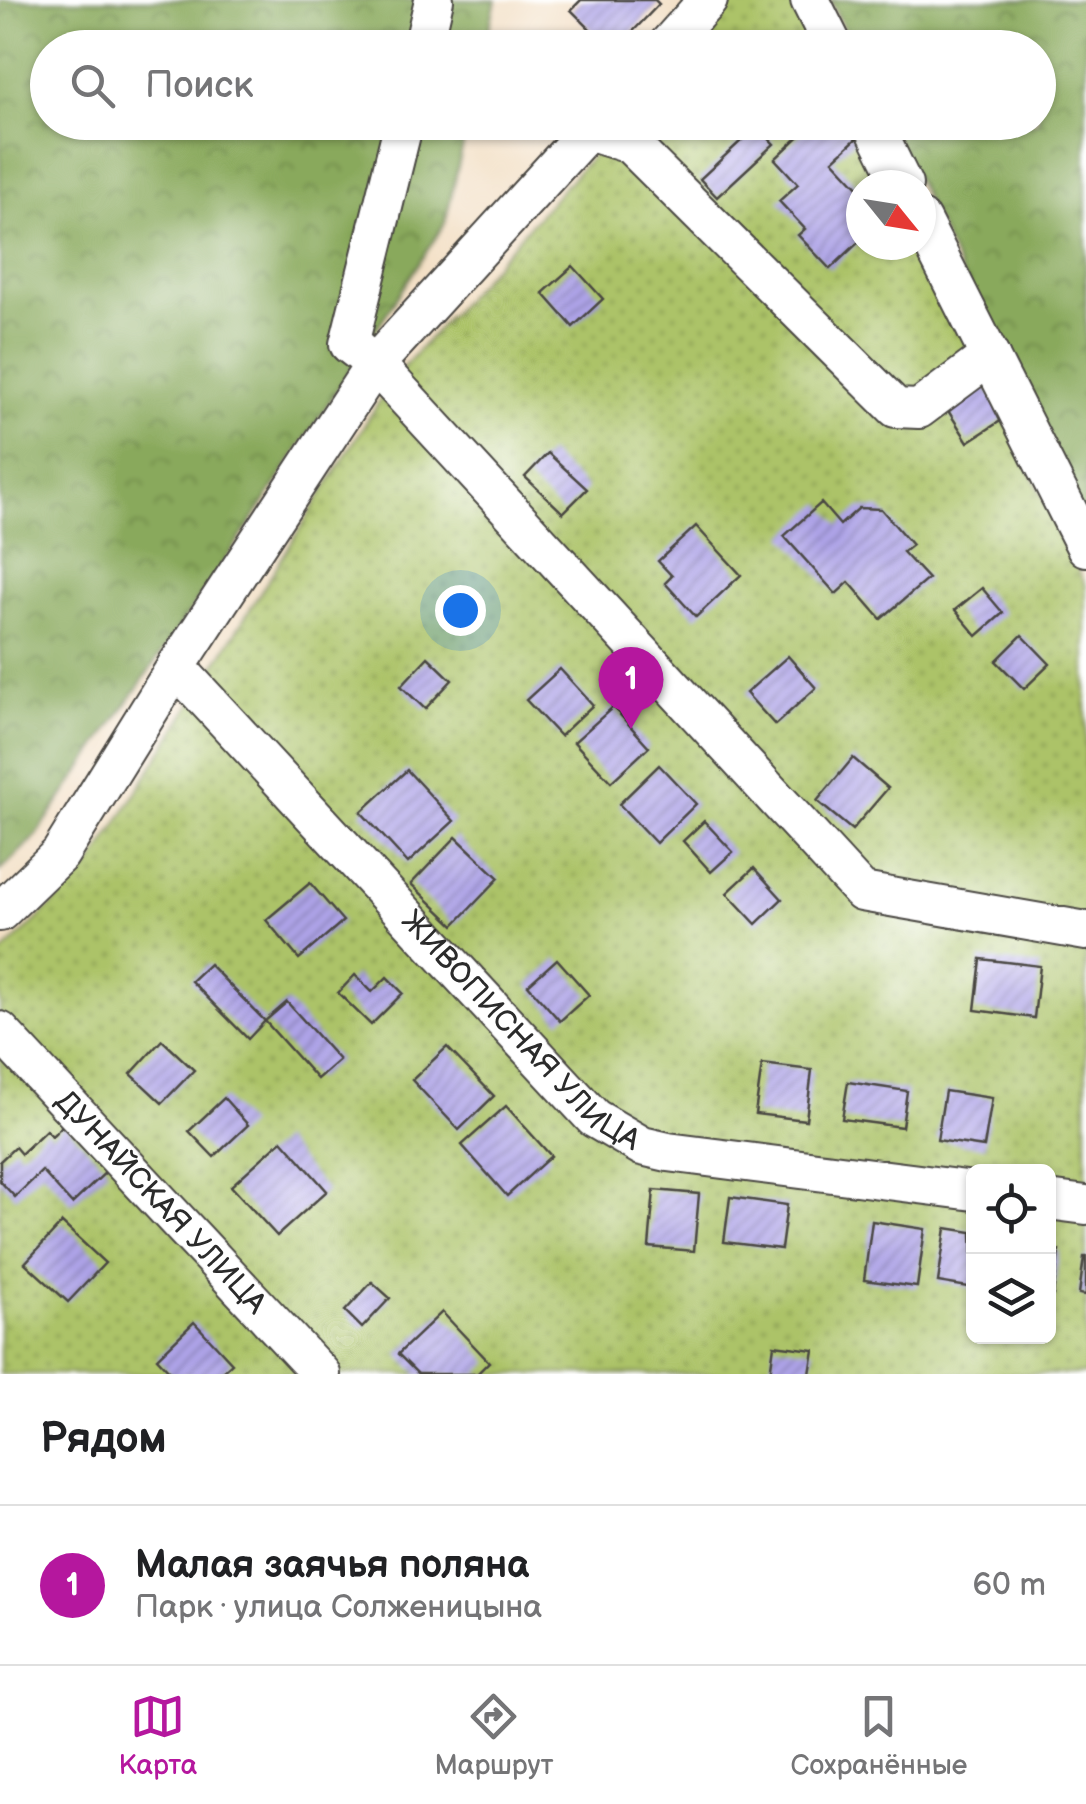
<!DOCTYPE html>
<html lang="ru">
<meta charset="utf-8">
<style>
body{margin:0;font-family:"Balsamiq Sans",sans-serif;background:#f6f6f6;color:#202124}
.controls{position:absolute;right:30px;bottom:30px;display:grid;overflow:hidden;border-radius:15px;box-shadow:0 2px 8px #0004}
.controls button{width:90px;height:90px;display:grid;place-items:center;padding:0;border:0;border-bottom:2px solid #e0e0e0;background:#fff;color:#202124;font:50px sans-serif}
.compass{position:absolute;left:846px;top:170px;width:90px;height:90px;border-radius:50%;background:#fff;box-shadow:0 2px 8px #0004;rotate:120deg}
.you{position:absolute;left:460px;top:610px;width:35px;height:35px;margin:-25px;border:8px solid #fff;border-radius:50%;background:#1a73e8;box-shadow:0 0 0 15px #1a73e833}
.badge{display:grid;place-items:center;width:65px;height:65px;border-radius:50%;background:#b5179e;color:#fff;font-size:32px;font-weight:700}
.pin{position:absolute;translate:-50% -82px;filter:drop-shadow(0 2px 5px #0008)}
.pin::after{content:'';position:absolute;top:52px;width:35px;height:30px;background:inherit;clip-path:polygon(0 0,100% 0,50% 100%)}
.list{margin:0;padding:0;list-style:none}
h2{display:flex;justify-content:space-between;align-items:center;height:130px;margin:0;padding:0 40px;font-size:42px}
h2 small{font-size:32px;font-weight:400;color:#757577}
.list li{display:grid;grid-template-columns:65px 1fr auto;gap:30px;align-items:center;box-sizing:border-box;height:160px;padding:0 40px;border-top:2px solid #e0e0e0}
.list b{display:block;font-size:38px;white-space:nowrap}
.list p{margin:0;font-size:32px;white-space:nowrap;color:#757577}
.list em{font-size:32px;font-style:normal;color:#757577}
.icon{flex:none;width:55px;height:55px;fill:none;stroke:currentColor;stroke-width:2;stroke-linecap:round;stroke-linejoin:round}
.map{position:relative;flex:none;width:1086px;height:1374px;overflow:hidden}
.search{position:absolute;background:#fff;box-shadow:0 2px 8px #0004;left:30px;right:30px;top:30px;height:110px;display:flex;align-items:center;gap:25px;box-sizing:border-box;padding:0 35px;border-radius:55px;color:#757577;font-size:38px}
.sheet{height:290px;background:#fff}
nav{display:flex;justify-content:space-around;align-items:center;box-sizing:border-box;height:140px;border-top:2px solid #e0e0e0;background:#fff;font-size:28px;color:#757577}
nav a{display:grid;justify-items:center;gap:5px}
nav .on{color:#b5179e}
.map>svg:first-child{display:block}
.forest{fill:url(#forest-crowns);stroke:#5a6a44;stroke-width:2.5}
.garden{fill:url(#garden-dots);stroke:#6c774a;stroke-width:2.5;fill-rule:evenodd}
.building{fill:url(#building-hatch)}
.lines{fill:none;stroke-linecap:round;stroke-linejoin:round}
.minor-casing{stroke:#494642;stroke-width:42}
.minor{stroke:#fff;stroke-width:38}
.labels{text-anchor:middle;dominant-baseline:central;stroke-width:8;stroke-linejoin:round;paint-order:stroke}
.street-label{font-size:30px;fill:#2b2b2b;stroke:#fff}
</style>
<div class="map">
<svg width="1086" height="1374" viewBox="0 0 1086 1374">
<defs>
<pattern id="forest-crowns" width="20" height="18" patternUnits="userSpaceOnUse" patternTransform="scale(2.5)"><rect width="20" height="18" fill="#89a95c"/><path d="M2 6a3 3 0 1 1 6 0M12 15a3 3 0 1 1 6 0" fill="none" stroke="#708a4c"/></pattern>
<pattern id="garden-dots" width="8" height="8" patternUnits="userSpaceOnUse" patternTransform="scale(2.5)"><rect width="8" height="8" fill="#acc368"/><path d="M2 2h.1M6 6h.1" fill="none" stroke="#8c9f56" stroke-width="1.8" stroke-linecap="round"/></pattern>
<pattern id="building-hatch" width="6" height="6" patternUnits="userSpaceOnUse" patternTransform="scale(2.5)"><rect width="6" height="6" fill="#ada3e7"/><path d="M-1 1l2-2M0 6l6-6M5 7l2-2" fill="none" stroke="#8d85bb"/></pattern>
</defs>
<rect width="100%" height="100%" fill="#fff"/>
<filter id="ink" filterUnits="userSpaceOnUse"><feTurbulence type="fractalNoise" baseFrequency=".01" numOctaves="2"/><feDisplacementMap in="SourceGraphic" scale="20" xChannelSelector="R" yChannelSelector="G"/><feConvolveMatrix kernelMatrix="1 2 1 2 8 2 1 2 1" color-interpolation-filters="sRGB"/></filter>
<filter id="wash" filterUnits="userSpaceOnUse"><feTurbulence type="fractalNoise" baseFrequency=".0048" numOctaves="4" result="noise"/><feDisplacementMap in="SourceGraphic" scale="40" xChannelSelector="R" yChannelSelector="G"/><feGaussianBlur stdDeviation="2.25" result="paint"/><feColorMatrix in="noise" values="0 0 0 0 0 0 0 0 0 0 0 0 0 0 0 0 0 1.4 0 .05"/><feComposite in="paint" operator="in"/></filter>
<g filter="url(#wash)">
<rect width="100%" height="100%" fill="#f3dfc4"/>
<g class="forest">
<polygon points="0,0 496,0 485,47 48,48 48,122 468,123 445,223 252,521 35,837 0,871"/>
<polygon points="830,0 1086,0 1086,532 889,123 1038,122 1038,48 853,47"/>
</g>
<g class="garden">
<polygon points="730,0 803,0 826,48 688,48"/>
<path d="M621 123H862L892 185H861V245H921L1086 586V1374H0V955L87 872 393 379ZM974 1172H1048V1336H974Z"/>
</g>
<g id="blocks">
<g class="building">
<polygon points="581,0 655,0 659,4 617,48 609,48 571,10"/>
<polygon points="814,122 841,122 856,139 833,160 861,190 861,240 830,269 798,235 805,229 779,201 798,184 775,159"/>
<polygon points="757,126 774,144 717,197 700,179"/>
<polygon points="573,266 603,299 573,327 543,293"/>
<polygon points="983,382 1005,418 968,442 945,406"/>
<polygon points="548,453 587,489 563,513 525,477"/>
<polygon points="821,503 840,525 859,508 881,509 912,545 903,552 928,579 881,619 849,582 836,594 784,536"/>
<polygon points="696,526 741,575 696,617 665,583 672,576 658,561"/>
<polygon points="982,588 1003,613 977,636 955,610"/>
<polygon points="1022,635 1050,664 1024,689 996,661"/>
<polygon points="788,656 816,688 775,725 746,693"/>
<polygon points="428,657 452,680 425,709 401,686"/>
<polygon points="560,669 593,705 560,736 526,700"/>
<polygon points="613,707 649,747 611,782 574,742"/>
<polygon points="853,758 888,788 852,830 817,801"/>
<polygon points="659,765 696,804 656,843 619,804"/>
<polygon points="407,770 454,821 408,863 361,812"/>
<polygon points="704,821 733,852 711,872 683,841"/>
<polygon points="456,837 499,878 454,925 411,884"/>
<polygon points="754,868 782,899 756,924 727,893"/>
<polygon points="310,883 343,921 299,959 266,920"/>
<polygon points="557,959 589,995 560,1021 528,985"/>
<polygon points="981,959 1040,966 1034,1018 975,1010"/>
<polygon points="209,964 265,1021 248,1039 191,981"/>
<polygon points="355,975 372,992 387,977 403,993 371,1025 338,993"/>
<polygon points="287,1002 339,1060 317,1079 265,1021"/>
<polygon points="162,1040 194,1070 162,1103 131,1074"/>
<polygon points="447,1047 494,1096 459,1130 412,1080"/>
<polygon points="762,1064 812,1070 806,1120 755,1114"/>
<polygon points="848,1082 907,1091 902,1127 842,1119"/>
<polygon points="945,1091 992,1098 984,1147 937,1140"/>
<polygon points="224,1098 248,1125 214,1157 189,1131"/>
<polygon points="506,1106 551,1156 507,1196 462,1145"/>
<polygon points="64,1124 108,1170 72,1204 42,1171 15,1197 0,1181 0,1161 15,1147 21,1154 46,1130 52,1136"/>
<polygon points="282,1140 327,1191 277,1236 231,1186"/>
<polygon points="654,1190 699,1194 694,1251 649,1247"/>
<polygon points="730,1197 787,1205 781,1249 724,1242"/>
<polygon points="872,1221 925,1229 917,1287 864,1280"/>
<polygon points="62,1223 105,1263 68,1302 25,1263"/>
<polygon points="946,1228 972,1232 974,1288 938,1282"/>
<polygon points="1048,1250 1059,1251 1053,1295 1048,1294"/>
<polygon points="1084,1257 1086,1257 1086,1295 1079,1294"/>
<polygon points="372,1282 390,1298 362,1328 345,1311"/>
<polygon points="442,1312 489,1362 477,1374 418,1374 398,1354"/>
<polygon points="194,1322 232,1363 220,1374 172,1374 157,1358"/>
<polygon points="774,1345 814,1350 810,1374 770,1374"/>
</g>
</g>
</g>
<g filter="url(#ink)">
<use href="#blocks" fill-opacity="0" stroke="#494642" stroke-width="2.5"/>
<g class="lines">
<g class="minor-casing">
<g id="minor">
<polyline points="810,0 834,48"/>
<polyline points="423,48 434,0"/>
<polyline points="665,48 708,0"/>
<polyline points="404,122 349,344 375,364 862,892 1086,931"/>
<polyline points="872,122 903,185"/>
<polyline points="588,131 630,144 896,408 919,409 990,356"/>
<polyline points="921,220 1086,547"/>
<path id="s1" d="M176 667 594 1118 642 1146 668 1152 974 1191"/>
<polyline points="0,912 60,854 176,667 375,364 596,122"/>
<path id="s2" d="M0 1031 321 1374"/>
<polyline points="1048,1200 1086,1205"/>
</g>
</g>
<use href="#minor" class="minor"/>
</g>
</g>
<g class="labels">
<g class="street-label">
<text stroke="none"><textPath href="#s1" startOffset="502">ЖИВОПИСНАЯ УЛИЦА</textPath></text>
<text stroke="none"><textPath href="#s2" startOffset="235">ДУНАЙСКАЯ УЛИЦА</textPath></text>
</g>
</g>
</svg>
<div class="controls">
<button><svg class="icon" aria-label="locate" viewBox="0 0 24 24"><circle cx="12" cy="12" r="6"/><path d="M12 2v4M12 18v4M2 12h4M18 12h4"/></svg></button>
<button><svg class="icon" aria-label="layers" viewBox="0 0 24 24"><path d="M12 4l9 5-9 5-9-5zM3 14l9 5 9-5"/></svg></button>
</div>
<svg class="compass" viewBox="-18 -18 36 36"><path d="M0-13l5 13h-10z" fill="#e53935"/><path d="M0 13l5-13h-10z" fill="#757577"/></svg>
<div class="you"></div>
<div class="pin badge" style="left:631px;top:729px">1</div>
<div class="search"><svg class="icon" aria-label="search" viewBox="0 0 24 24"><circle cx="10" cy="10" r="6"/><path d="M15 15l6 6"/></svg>Поиск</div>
</div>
<section class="sheet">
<h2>Рядом<small></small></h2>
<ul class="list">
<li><span class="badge">1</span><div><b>Малая заячья поляна</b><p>Парк · улица Солженицына</p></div><em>60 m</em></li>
</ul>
</section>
<nav>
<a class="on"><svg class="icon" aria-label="map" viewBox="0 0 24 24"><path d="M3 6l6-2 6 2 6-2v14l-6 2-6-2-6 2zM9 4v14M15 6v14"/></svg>Карта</a>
<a><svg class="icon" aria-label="directions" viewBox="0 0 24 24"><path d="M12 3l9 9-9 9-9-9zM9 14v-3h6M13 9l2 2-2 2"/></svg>Маршрут</a>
<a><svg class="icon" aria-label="saved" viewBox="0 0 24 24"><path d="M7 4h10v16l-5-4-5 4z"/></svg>Сохранённые</a>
</nav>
